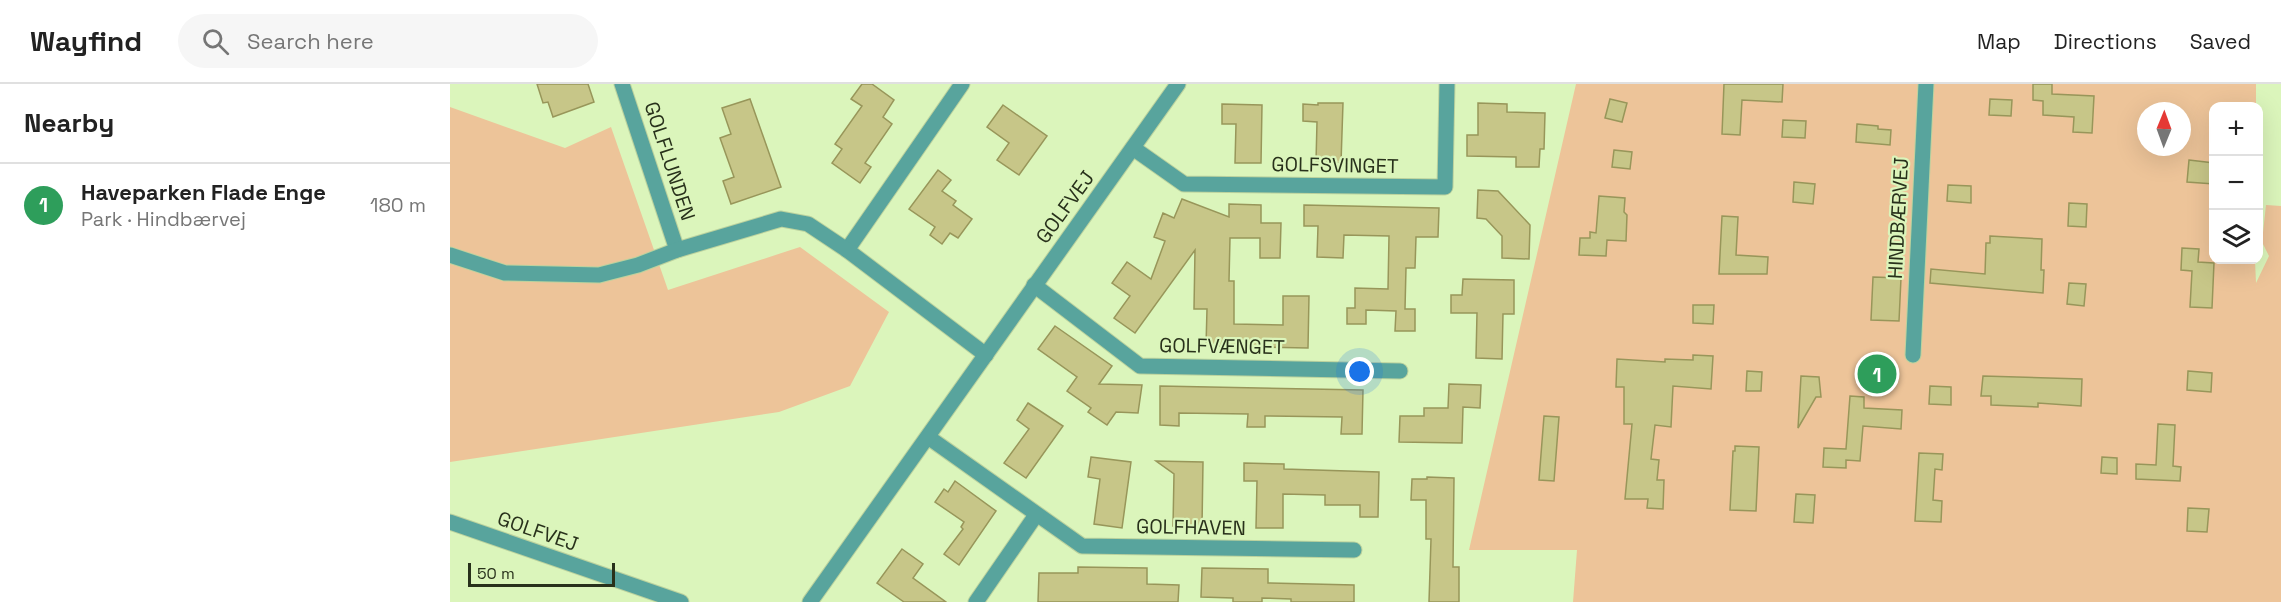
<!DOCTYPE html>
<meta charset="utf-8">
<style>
body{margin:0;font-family:"Space Grotesk",sans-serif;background:#f6f6f6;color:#222}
.controls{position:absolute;right:18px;top:18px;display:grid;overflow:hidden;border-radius:12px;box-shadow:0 6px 24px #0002}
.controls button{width:54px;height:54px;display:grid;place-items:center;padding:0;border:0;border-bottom:2px solid #e0e0e0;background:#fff;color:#222;font:30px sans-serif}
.compass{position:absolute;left:1687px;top:18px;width:54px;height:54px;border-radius:50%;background:#fff;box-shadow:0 6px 24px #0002;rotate:1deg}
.scale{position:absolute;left:18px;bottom:15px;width:147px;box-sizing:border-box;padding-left:6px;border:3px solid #28311b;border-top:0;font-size:16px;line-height:21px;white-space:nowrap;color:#28311b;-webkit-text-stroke:4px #dbf5bb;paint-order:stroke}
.you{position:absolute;left:910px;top:288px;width:21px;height:21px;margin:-15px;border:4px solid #fff;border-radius:50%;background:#1a73e8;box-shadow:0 0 0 9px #1a73e833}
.badge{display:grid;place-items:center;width:39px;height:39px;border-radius:50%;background:#8c4bc0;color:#fff;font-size:20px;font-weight:700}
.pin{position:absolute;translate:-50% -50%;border:3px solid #fff;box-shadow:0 2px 6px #0006}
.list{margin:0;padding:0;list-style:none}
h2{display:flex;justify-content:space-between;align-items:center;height:78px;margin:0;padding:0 24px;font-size:26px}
h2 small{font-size:20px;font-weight:400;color:#767676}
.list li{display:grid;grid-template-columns:39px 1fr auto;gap:18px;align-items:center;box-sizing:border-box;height:84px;padding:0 24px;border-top:2px solid #e0e0e0}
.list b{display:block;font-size:22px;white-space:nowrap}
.list p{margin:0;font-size:20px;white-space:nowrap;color:#767676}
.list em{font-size:20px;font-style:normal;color:#767676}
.icon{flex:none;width:33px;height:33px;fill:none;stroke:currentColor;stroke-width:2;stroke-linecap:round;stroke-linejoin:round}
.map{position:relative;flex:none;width:1831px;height:518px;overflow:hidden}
header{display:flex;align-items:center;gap:36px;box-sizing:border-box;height:84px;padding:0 30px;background:#fff;border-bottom:2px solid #e0e0e0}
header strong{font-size:28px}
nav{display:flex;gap:33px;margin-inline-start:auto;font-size:21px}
.search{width:420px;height:54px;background:#f6f6f6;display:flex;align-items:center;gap:15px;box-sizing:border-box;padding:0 21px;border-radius:33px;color:#767676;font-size:22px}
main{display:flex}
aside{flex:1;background:#fff}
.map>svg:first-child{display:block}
.green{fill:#edc499;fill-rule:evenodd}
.building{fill:#c7c688;stroke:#98965a;stroke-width:1.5}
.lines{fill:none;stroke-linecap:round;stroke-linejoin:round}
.minor-casing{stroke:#bbd29e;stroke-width:17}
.minor{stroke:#58a49d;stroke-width:15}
.labels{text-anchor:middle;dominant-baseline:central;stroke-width:4.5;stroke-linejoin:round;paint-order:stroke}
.street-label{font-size:20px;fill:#28311b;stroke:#dbf5bb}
</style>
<header>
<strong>Wayfind</strong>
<div class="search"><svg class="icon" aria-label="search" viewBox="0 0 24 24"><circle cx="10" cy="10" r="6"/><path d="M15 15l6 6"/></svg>Search here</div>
<nav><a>Map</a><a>Directions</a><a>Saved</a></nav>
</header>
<main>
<aside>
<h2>Nearby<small></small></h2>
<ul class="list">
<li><span class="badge" style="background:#2e9e5b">1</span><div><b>Haveparken Flade Enge</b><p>Park · Hindbærvej</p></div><em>180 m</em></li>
</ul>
</aside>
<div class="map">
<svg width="1831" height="518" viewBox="0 0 1831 518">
<rect width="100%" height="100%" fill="#dbf5bb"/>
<g class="green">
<path d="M1126 0H1806V22H1764V176H1805L1806 199 1819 172 1812 158 1816 121 1831 122V518H1123L1127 466H1019ZM1696 27H1732V63H1696Z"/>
<polygon points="0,23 115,64 161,43 218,206 350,163 439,228 400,302 329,328 0,378"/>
</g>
<g class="building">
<polygon points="87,0 138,0 144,18 103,33 98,18 93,19"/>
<polygon points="412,0 422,0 444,16 433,33 442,40 415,79 421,83 410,99 382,79 392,65 385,60 412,22 401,15"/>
<polygon points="1274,0 1333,0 1332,18 1292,16 1290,51 1272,50"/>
<polygon points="1583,0 1602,0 1602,10 1644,12 1642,49 1623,48 1624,33 1593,31 1593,17 1583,16"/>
<polygon points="300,15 331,103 281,120 273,97 284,93 270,54 281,50 272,24"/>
<polygon points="1160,15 1177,19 1172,38 1155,34"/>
<polygon points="1540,15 1562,16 1561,32 1539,31"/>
<polygon points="868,19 893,19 891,79 866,78 867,38 853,37 853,20 868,21"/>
<polygon points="1028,19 1057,20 1057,28 1095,29 1094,65 1090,65 1089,83 1066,83 1066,73 1017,72 1017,51 1028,51"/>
<polygon points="772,20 812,21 811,79 785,79 786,40 772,40"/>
<polygon points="553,21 597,52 569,91 547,76 559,59 537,43"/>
<polygon points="1333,36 1356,37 1355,54 1332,53"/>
<polygon points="1407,40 1428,42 1428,45 1441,46 1440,61 1406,58"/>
<polygon points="1164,66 1182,68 1180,85 1162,83"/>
<polygon points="1739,76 1764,79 1764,100 1737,98"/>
<polygon points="488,86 501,96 492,107 506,117 503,121 522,135 508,154 500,149 492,160 480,151 485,143 459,125"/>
<polygon points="1344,98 1365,100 1363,120 1343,118"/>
<polygon points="1498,101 1521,102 1521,119 1497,117"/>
<polygon points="1028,106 1048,107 1080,141 1079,175 1052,174 1052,152 1036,135 1027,134"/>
<polygon points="1149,112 1175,114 1174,128 1177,131 1176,157 1157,156 1156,172 1129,171 1130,154 1140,154 1140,148 1146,149"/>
<polygon points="732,115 779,133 779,120 811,121 811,139 831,139 830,174 810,174 810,154 780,154 779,197 784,197 784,240 833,241 833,212 859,212 858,264 756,262 757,225 744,225 745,166 685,249 664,234 680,212 662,199 677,178 701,195 715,157 704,153 713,129 724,134"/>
<polygon points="1619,119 1637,120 1636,143 1618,142"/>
<polygon points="854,121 989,124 988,153 966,153 965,184 956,184 955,225 965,225 965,247 945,247 946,227 916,226 916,240 897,240 897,224 905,224 905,204 938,205 939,152 894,151 893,174 867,173 868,142 854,142"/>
<polygon points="1272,132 1288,133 1286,171 1318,173 1317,190 1269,190"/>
<polygon points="1540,152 1592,155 1591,186 1594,186 1593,209 1480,199 1481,185 1535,190 1536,159 1540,159"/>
<polygon points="1732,164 1749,165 1748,178 1764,179 1762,224 1740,223 1742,187 1731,186"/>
<polygon points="1423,193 1451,194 1449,237 1421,236"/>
<polygon points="1013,195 1064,196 1064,230 1053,230 1052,275 1026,274 1027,229 1001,229 1001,211 1012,211"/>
<polygon points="1619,199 1636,200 1634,222 1617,220"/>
<polygon points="1243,221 1264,221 1263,240 1243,239"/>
<polygon points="605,242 662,282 649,300 692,301 688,329 666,328 657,341 638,328 641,324 617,307 627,293 588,265"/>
<polygon points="1243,271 1263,272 1261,305 1223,302 1221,343 1205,341 1201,375 1209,376 1207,396 1214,396 1213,425 1197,424 1198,415 1175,415 1182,340 1174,340 1174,303 1166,303 1167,275 1215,278 1215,275 1243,276"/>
<polygon points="1297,287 1312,288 1311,307 1296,307"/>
<polygon points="1738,287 1762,289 1761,308 1737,306"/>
<polygon points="1351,292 1369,293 1371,313 1366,313 1348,344"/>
<polygon points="1533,292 1632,295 1631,322 1588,319 1588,323 1541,321 1541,312 1531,312"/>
<polygon points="999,300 1031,301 1030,324 1013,323 1012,359 949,358 950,332 974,332 974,324 998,324"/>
<polygon points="710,302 913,306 912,350 891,350 892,333 815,332 815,343 797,343 798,330 729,329 729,342 710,341"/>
<polygon points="1480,302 1501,303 1501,321 1479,320"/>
<polygon points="1400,312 1414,313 1414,324 1452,326 1451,345 1413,342 1410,377 1396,376 1396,384 1373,383 1374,364 1396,365"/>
<polygon points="578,319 613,342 576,394 554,379 579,345 567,336"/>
<polygon points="1094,332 1109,333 1104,397 1089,396"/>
<polygon points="1708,340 1725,341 1723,382 1731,383 1730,397 1686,395 1686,380 1706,381"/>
<polygon points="1285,362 1309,363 1306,427 1280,426 1283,367 1285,367"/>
<polygon points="1469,369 1493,370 1492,386 1485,385 1483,416 1492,417 1491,438 1465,437"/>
<polygon points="641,373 681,378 672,444 644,440 650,395 638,393"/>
<polygon points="1652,373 1667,374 1667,390 1651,389"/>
<polygon points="706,377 753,378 752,443 723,442 724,390"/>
<polygon points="794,379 834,380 834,385 929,388 928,433 910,433 910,421 875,421 875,411 833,410 833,444 806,444 807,397 794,397"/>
<polygon points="977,393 1004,394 1003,483 1009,483 1009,518 979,518 981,455 976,455 976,416 961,416 962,395 977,395"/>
<polygon points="505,397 546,427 509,481 494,470 513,445 511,443 514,438 485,418 494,405 498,408"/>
<polygon points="1346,410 1365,411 1363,439 1344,438"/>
<polygon points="1738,424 1759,425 1757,448 1737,447"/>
<polygon points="452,465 473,480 463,494 496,518 454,518 427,499"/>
<polygon points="628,483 697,484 697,500 729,501 728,518 588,518 589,489 628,489"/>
<polygon points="752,484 818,485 818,499 904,501 904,518 841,518 841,515 812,514 812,518 783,518 783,514 751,513"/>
</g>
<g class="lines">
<g class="minor-casing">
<g id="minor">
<polyline points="172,0 227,166"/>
<polyline points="683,64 734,100 995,103 997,0"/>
<polyline points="397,166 512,0"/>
<polyline points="0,171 55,189 149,191 188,181 227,166 331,135 358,140 397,166 536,271"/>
<polyline points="584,201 690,282 950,287"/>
<polyline points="1463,271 1476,0"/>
<polyline points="478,353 632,462 904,466"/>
<polyline points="0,438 231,518"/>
<polyline points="360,518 728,0"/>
<polyline points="526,518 586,431"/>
</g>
</g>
<use href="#minor" class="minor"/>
</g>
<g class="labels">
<g class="street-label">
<text transform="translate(220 77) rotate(72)">GOLFLUNDEN</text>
<text transform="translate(885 81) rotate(1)">GOLFSVINGET</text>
<text transform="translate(615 123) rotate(-54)">GOLFVEJ</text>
<text transform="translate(1448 134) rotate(-87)">HINDBÆRVEJ</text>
<text transform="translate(772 262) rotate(1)">GOLFVÆNGET</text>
<text transform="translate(741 443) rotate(1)">GOLFHAVEN</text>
<text transform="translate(88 447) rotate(19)">GOLFVEJ</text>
</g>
</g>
</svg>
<div class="controls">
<button>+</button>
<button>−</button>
<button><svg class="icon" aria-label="layers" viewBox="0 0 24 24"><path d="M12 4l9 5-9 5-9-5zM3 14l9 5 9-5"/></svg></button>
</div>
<svg class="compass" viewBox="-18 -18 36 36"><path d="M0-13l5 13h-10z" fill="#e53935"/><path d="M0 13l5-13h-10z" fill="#767676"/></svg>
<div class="scale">50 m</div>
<div class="you"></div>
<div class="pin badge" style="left:1427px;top:290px;background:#2e9e5b">1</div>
</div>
</main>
